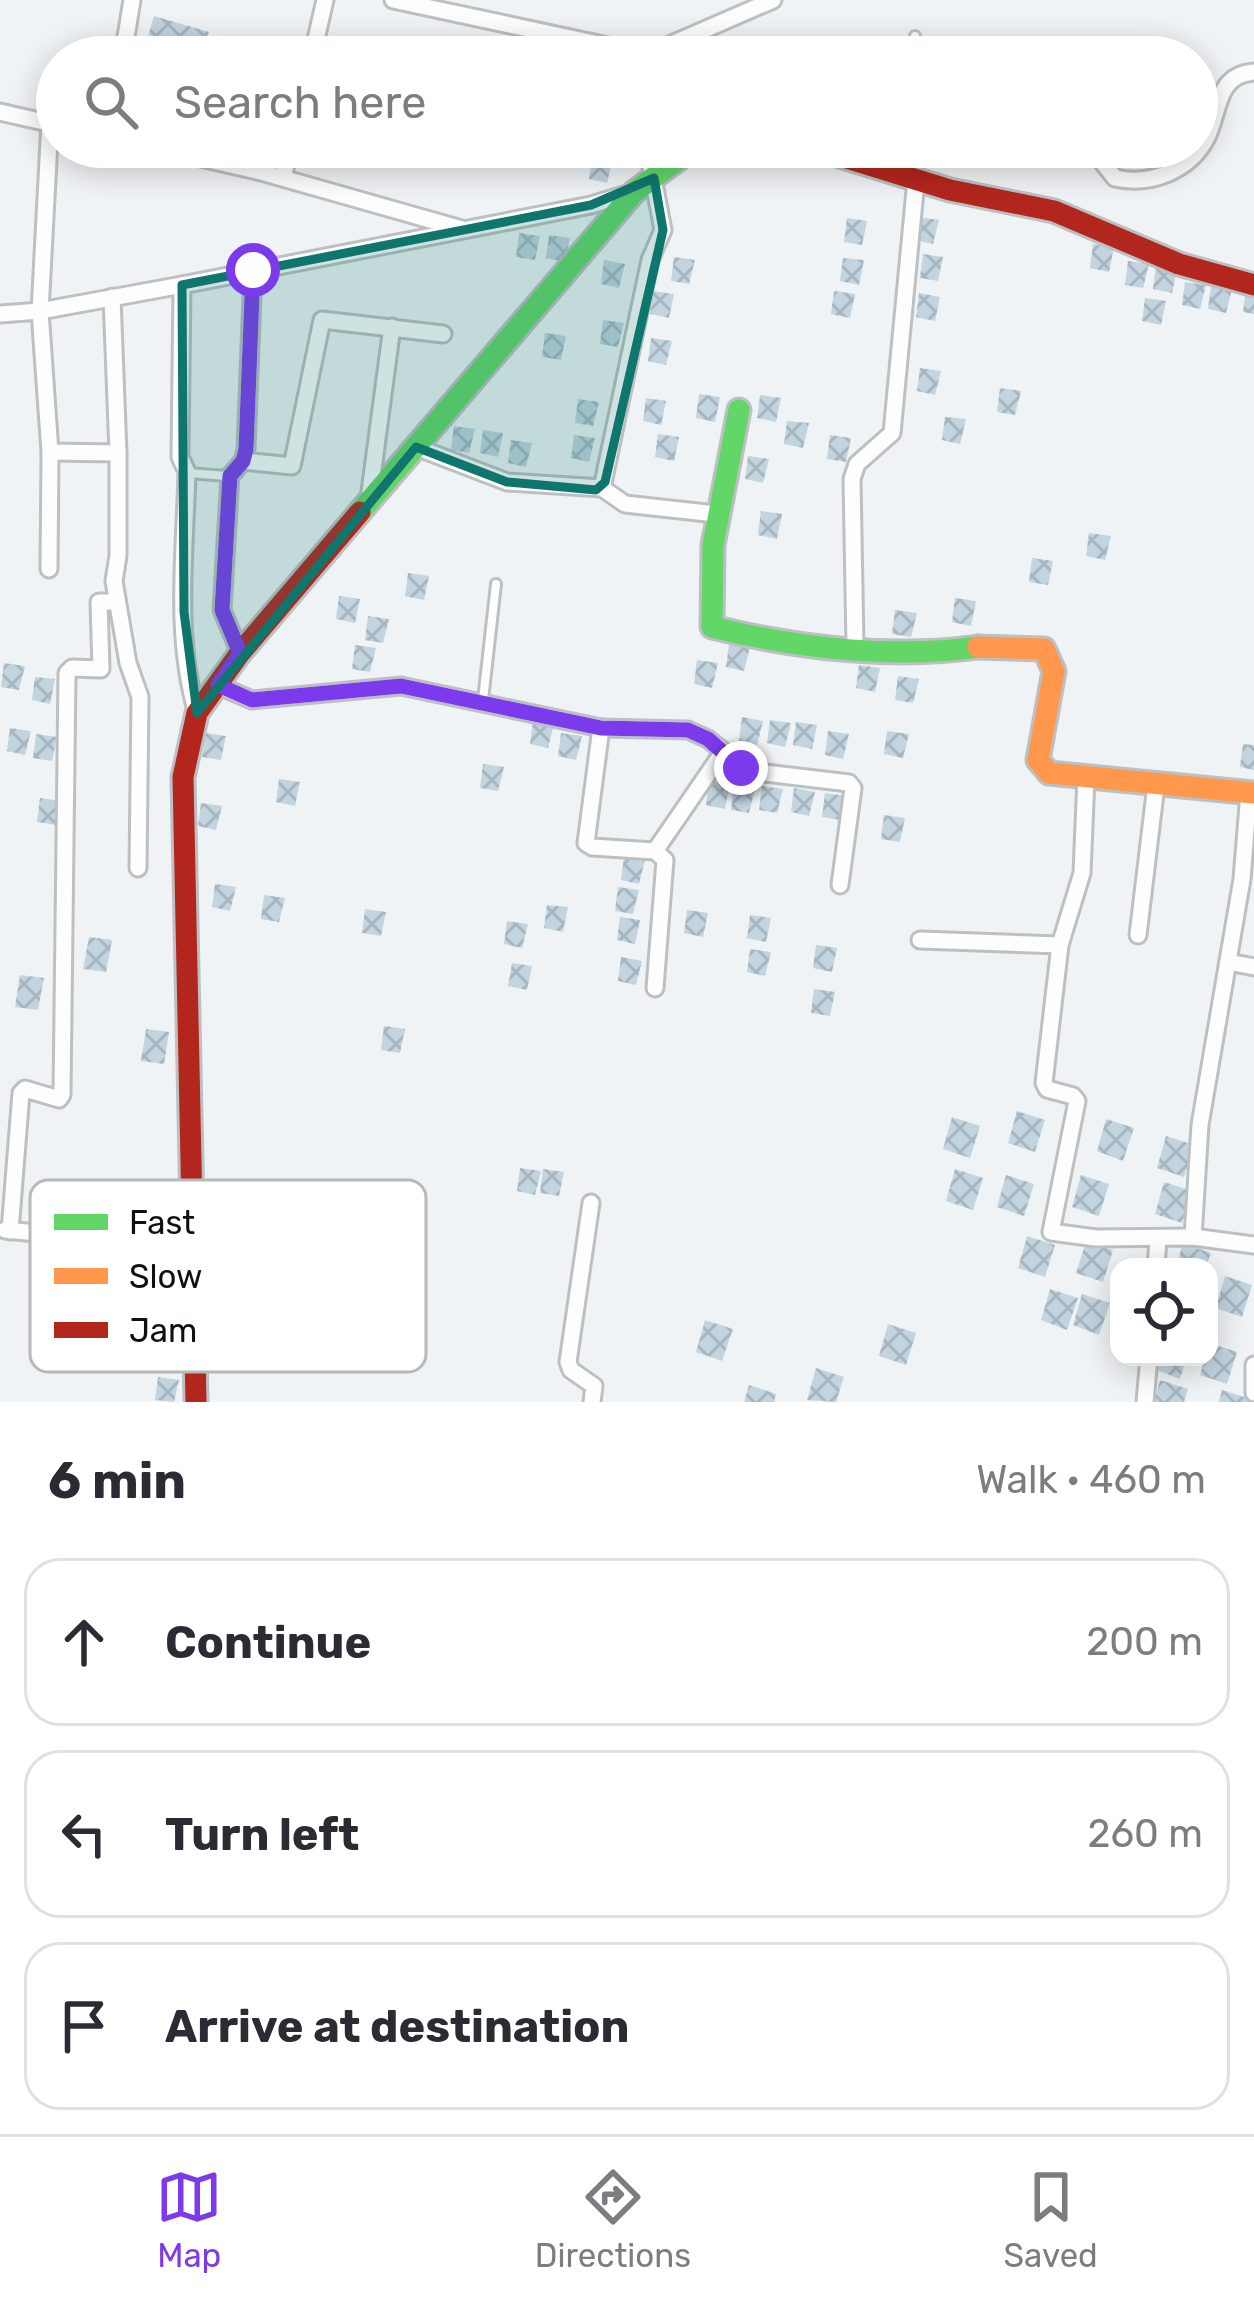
<!DOCTYPE html>
<meta charset="utf-8">
<style>
body{margin:0;font-family:Rubik,sans-serif;background:#f2f2f3;color:#2b2b33}
.controls{position:absolute;right:36px;bottom:36px;display:grid;overflow:hidden;border-radius:24px;box-shadow:0 6px 30px #0003}
.controls button{width:108px;height:108px;display:grid;place-items:center;padding:0;border:0;border-bottom:3px solid #e1e1e2;background:#fff;color:#2b2b33;font:60px sans-serif}
.stop{position:absolute;width:36px;height:36px;margin:-27px;border:9px solid #7c3aed;border-radius:50%;background:#fff}
.stop.end{background:#7c3aed;border-color:#fff;box-shadow:0 3px 12px #0008}
.list{margin:0;padding:0;list-style:none}
h2{display:flex;justify-content:space-between;align-items:center;height:156px;margin:0;padding:0 48px;font-size:51px}
h2 small{font-size:39px;font-weight:400;color:#7c7c81}
.list li{display:grid;grid-template-columns:78px 1fr auto;gap:36px;align-items:center;box-sizing:border-box;height:168px;margin:0 24px 24px;padding:0 24px;border:3px solid #e1e1e2;border-radius:36px}
.list b{display:block;font-size:45px;white-space:nowrap}
.list em{font-size:39px;font-style:normal;color:#7c7c81}
.icon{flex:none;width:66px;height:66px;fill:none;stroke:currentColor;stroke-width:2;stroke-linecap:round;stroke-linejoin:round}
.map{position:relative;flex:none;width:1254px;height:1402px;overflow:hidden}
.search{position:absolute;background:#fff;box-shadow:0 6px 30px #0003;left:36px;right:36px;top:36px;height:132px;display:flex;align-items:center;gap:30px;box-sizing:border-box;padding:0 42px;border-radius:66px;color:#7c7c81;font-size:45px}
.sheet{height:732px;background:#fff}
nav{display:flex;justify-content:space-around;align-items:center;box-sizing:border-box;height:168px;border-top:3px solid #e1e1e2;background:#fff;font-size:33px;color:#7c7c81}
nav a{display:grid;justify-items:center;gap:6px}
nav .on{color:#7c3aed}
.map>svg:first-child{display:block}
.building{fill:url(#building-cross-hatch)}
.lines{fill:none;stroke-linecap:round;stroke-linejoin:round}
.lane-casing{stroke:#bdc0c1;stroke-width:14}
.street-casing{stroke:#bdc0c1;stroke-width:21}
.fast-casing{stroke:#bdc0c1;stroke-width:27}
.slow-casing{stroke:#bdc0c1;stroke-width:27}
.jam-casing{stroke:#bdc0c1;stroke-width:27}
.lane{stroke:#fdfdfe;stroke-width:8}
.street{stroke:#fdfdfe;stroke-width:15}
.fast{stroke:#63d668;stroke-width:21}
.slow{stroke:#ff974d;stroke-width:21}
.jam{stroke:#b3261e;stroke-width:21}
.route{stroke:#7c3aed;stroke-width:15}
.marked{fill:#0f766e;fill-opacity:0.2;stroke:#0f766e;stroke-width:9;stroke-linejoin:round}
.key{fill:#fff;stroke:#b7b8b8;stroke-width:3}
.key-label{font-size:33px;fill:#0e1112}
</style>
<div class="map">
<svg width="1254" height="1402" viewBox="0 0 1254 1402">
<defs>
<pattern id="building-cross-hatch" width="8" height="8" patternUnits="userSpaceOnUse" patternTransform="scale(3)"><rect width="8" height="8" fill="#c2d4e0"/><path d="M0 0l8 8M0 8l8-8" fill="none" stroke="#a6b5bf"/></pattern>
</defs>
<rect width="100%" height="100%" fill="#f0f3f5"/>
<g class="building">
<polygon points="154,16 209,32 200,57 142,57"/>
<polygon points="592,156 613,158 607,183 589,179"/>
<polygon points="918,217 939,220 933,244 915,240"/>
<polygon points="847,218 867,221 862,245 844,242"/>
<polygon points="519,233 540,236 535,260 516,257"/>
<polygon points="549,235 570,238 565,262 546,258"/>
<polygon points="1093,244 1114,247 1109,272 1090,268"/>
<polygon points="923,254 943,257 938,281 920,278"/>
<polygon points="674,257 695,260 689,284 671,281"/>
<polygon points="843,258 864,260 859,285 840,281"/>
<polygon points="604,260 625,264 619,288 601,284"/>
<polygon points="1128,261 1149,264 1143,288 1125,285"/>
<polygon points="1156,266 1177,269 1172,293 1153,289"/>
<polygon points="1185,282 1206,285 1200,309 1182,305"/>
<polygon points="1211,286 1232,289 1226,313 1208,309"/>
<polygon points="1246,288 1254,289 1254,314 1243,312"/>
<polygon points="653,291 674,294 669,318 650,314"/>
<polygon points="834,291 855,294 850,318 831,314"/>
<polygon points="919,293 940,297 935,321 916,317"/>
<polygon points="1145,298 1166,301 1161,325 1142,321"/>
<polygon points="603,320 624,323 618,347 600,344"/>
<polygon points="545,333 566,336 561,360 542,357"/>
<polygon points="651,338 672,341 666,365 648,361"/>
<polygon points="920,368 941,371 935,395 917,391"/>
<polygon points="1000,388 1021,391 1015,415 997,412"/>
<polygon points="699,394 720,397 715,422 696,418"/>
<polygon points="760,395 781,398 776,422 757,418"/>
<polygon points="646,398 666,401 661,425 643,421"/>
<polygon points="578,399 599,402 593,426 575,423"/>
<polygon points="945,417 966,419 960,444 942,440"/>
<polygon points="787,421 809,423 803,448 784,444"/>
<polygon points="454,426 475,429 469,453 451,450"/>
<polygon points="483,430 503,433 498,457 480,453"/>
<polygon points="658,434 679,437 674,461 655,457"/>
<polygon points="574,435 595,438 589,462 571,458"/>
<polygon points="830,435 851,438 846,462 827,459"/>
<polygon points="511,440 532,443 526,467 508,463"/>
<polygon points="748,456 769,459 763,483 745,479"/>
<polygon points="761,511 782,514 777,539 758,535"/>
<polygon points="1089,533 1111,536 1105,560 1086,556"/>
<polygon points="1032,558 1053,561 1048,585 1029,582"/>
<polygon points="408,573 429,576 424,600 405,596"/>
<polygon points="339,596 360,599 355,623 336,619"/>
<polygon points="955,598 976,601 971,626 952,622"/>
<polygon points="895,610 917,613 911,637 892,634"/>
<polygon points="368,616 389,619 383,643 365,640"/>
<polygon points="729,644 750,647 744,671 726,667"/>
<polygon points="355,645 376,648 370,672 352,669"/>
<polygon points="697,660 718,663 712,688 694,684"/>
<polygon points="4,663 25,666 19,690 1,687"/>
<polygon points="859,665 880,668 875,692 856,688"/>
<polygon points="898,676 919,679 913,703 895,700"/>
<polygon points="35,677 55,679 50,704 32,700"/>
<polygon points="742,717 763,721 757,745 739,741"/>
<polygon points="770,720 791,723 785,747 767,743"/>
<polygon points="533,721 554,724 548,748 530,744"/>
<polygon points="796,722 817,725 812,749 793,745"/>
<polygon points="10,728 31,731 25,755 7,751"/>
<polygon points="828,731 849,734 843,759 825,755"/>
<polygon points="887,731 909,734 903,758 884,754"/>
<polygon points="206,733 226,736 221,760 202,757"/>
<polygon points="561,733 582,736 576,760 558,756"/>
<polygon points="36,734 57,737 52,761 33,758"/>
<polygon points="1243,744 1254,745 1254,770 1240,767"/>
<polygon points="483,764 504,767 498,791 480,788"/>
<polygon points="279,779 300,782 295,806 276,802"/>
<polygon points="709,781 730,784 725,809 706,805"/>
<polygon points="734,786 755,789 749,813 731,810"/>
<polygon points="762,786 783,789 777,813 759,810"/>
<polygon points="794,788 815,792 809,816 791,812"/>
<polygon points="825,793 846,796 840,820 822,817"/>
<polygon points="40,798 61,801 56,825 37,822"/>
<polygon points="201,803 222,806 216,830 198,826"/>
<polygon points="884,815 905,818 900,842 881,839"/>
<polygon points="624,857 645,860 639,884 621,880"/>
<polygon points="215,884 236,887 230,911 212,907"/>
<polygon points="618,887 639,890 633,914 615,911"/>
<polygon points="264,895 285,898 279,922 261,919"/>
<polygon points="547,905 568,907 563,932 544,928"/>
<polygon points="365,909 386,912 381,936 362,933"/>
<polygon points="687,910 708,913 703,937 684,933"/>
<polygon points="750,915 771,918 766,942 747,938"/>
<polygon points="620,917 640,920 635,944 617,940"/>
<polygon points="507,921 528,924 522,948 504,944"/>
<polygon points="89,937 112,940 106,972 83,969"/>
<polygon points="816,945 837,948 832,972 813,968"/>
<polygon points="750,949 771,952 765,976 747,972"/>
<polygon points="621,957 642,961 636,985 618,981"/>
<polygon points="512,963 532,966 527,990 508,986"/>
<polygon points="20,975 44,978 38,1010 15,1007"/>
<polygon points="814,989 835,992 830,1016 811,1013"/>
<polygon points="384,1026 405,1029 400,1053 381,1050"/>
<polygon points="146,1029 169,1032 164,1064 141,1061"/>
<polygon points="1017,1111 1045,1120 1035,1152 1008,1143"/>
<polygon points="952,1117 980,1126 970,1158 943,1149"/>
<polygon points="1106,1119 1134,1128 1123,1161 1097,1151"/>
<polygon points="1166,1136 1194,1145 1184,1177 1157,1168"/>
<polygon points="520,1168 541,1171 535,1195 517,1191"/>
<polygon points="543,1169 564,1172 559,1196 540,1193"/>
<polygon points="955,1169 983,1178 973,1210 946,1201"/>
<polygon points="1006,1175 1034,1184 1024,1216 997,1207"/>
<polygon points="1081,1175 1109,1184 1099,1216 1072,1207"/>
<polygon points="39,1180 60,1183 54,1207 36,1204"/>
<polygon points="1164,1182 1192,1191 1182,1223 1155,1214"/>
<polygon points="1027,1236 1055,1245 1045,1277 1018,1268"/>
<polygon points="1086,1242 1113,1250 1103,1282 1076,1273"/>
<polygon points="1183,1243 1211,1253 1206,1267 1176,1267"/>
<polygon points="1225,1276 1252,1285 1242,1317 1216,1308"/>
<polygon points="1050,1289 1078,1298 1067,1330 1041,1320"/>
<polygon points="1082,1294 1110,1303 1099,1335 1073,1325"/>
<polygon points="705,1320 733,1329 722,1361 696,1352"/>
<polygon points="888,1324 916,1333 906,1365 879,1356"/>
<polygon points="1209,1343 1237,1352 1227,1384 1200,1375 1205,1357 1209,1357"/>
<polygon points="1157,1357 1187,1357 1180,1379 1154,1369"/>
<polygon points="816,1368 844,1377 836,1402 807,1400"/>
<polygon points="158,1377 179,1380 174,1402 155,1400"/>
<polygon points="1160,1380 1188,1389 1184,1402 1154,1402"/>
<polygon points="749,1385 776,1394 774,1402 744,1402"/>
<polygon points="1222,1390 1254,1400 1254,1402 1219,1402"/>
</g>
<g class="lines">
<g class="lane-casing">
<g id="lane">
<polyline points="913,57 915,36"/>
<polyline points="902,169 904,147"/>
<polyline points="188,473 227,476"/>
<polyline points="483,700 496,584"/>
</g>
</g>
<g class="street-casing">
<g id="street">
<polyline points="393,0 622,49 637,57"/>
<polyline points="118,57 126,37 132,0"/>
<polyline points="312,57 325,0"/>
<polyline points="642,57 773,0"/>
<polyline points="0,112 57,125"/>
<polyline points="153,147 261,172 462,229"/>
<path d="M1096 154 1115 178C1150 186 1190 171 1207 137 1220 110 1216 75 1254 72"/>
<polyline points="283,178 290,147"/>
<path d="M182 285 180 457 187 472C185 551 174 637 197 713"/>
<polyline points="112,297 118,453 118,556 114,581 128,663 140,697 138,868"/>
<polyline points="0,314 40,311 182,285 591,205 633,192"/>
<polyline points="416,447 507,482 602,488 650,260 663,230 647,147"/>
<polyline points="50,452 118,453"/>
<polyline points="243,461 292,466 322,320 443,334"/>
<polyline points="602,488 625,504 716,514"/>
<polyline points="369,499 392,327"/>
<polyline points="49,569 50,452 40,311 50,123 57,109"/>
<polyline points="855,645 852,479 857,464 892,433 916,180"/>
<polyline points="240,653 222,610 230,476 243,461 246,449 253,270"/>
<polyline points="217,685 252,700 401,686 601,728 586,843 592,847 655,851 665,860 655,988"/>
<polyline points="601,728 688,730 708,739 748,771 849,783 853,788 840,885"/>
<polyline points="1086,777 1082,873 1060,945 1044,1083 1047,1089 1073,1096 1077,1101 1051,1232 1096,1238 1193,1237 1254,1245"/>
<polyline points="655,851 723,752"/>
<polyline points="1138,935 1156,785"/>
<polyline points="920,940 1060,945"/>
<polyline points="1228,962 1254,967"/>
<polyline points="591,1203 568,1362 571,1370 594,1386 592,1402"/>
<polyline points="5,1230 193,1248"/>
<polyline points="10,1231 21,1093 25,1089 59,1099 62,1095 67,673 72,668 101,669 99,602 117,602"/>
<polyline points="1193,1237 1200,1125 1242,879 1249,793"/>
<polyline points="1156,1267 1158,1239"/>
<polyline points="1254,1365 1254,1393"/>
<polyline points="1145,1402 1149,1357"/>
</g>
</g>
<g class="fast-casing">
<g id="fast">
<path d="M739 410 713 545 712 627C796 648 892 659 978 647"/>
<polyline points="360,512 634,192 695,147"/>
</g>
</g>
<g class="slow-casing">
<polyline id="slow" points="978,647 1044,649 1054,671 1038,760 1049,773 1254,793"/>
</g>
<g class="jam-casing">
<g id="jam">
<polyline points="811,147 950,190 1054,211 1179,264 1254,285"/>
<polyline points="196,1402 183,777 197,713 240,653 360,512"/>
</g>
</g>
<use href="#lane" class="lane"/>
<use href="#street" class="street"/>
<use href="#fast" class="fast"/>
<use href="#slow" class="slow"/>
<use href="#jam" class="jam"/>
</g>
<g class="lines">
<polyline class="route" points="253,270 246,449 243,461 230,476 222,610 240,653 218,685 252,700 401,686 601,728 688,730 708,739 741,768"/>
</g>
<path class="marked" d="M654 178 663 230 605 482 596 490 507 482 416 447 197 713 184 612 182 285 591 205Z"/>
<rect x="30" y="1180" width="396" height="192" rx="18" class="key"/>
<rect x="54" y="1214" width="54" height="16" fill="#63d668"/>
<rect x="54" y="1268" width="54" height="16" fill="#ff974d"/>
<rect x="54" y="1322" width="54" height="16" fill="#b3261e"/>
<g class="key-label">
<text x="129" y="1234">Fast</text>
<text x="129" y="1288">Slow</text>
<text x="129" y="1342">Jam</text>
</g>
</svg>
<div class="controls">
<button><svg class="icon" aria-label="locate" viewBox="0 0 24 24"><circle cx="12" cy="12" r="6"/><path d="M12 2v4M12 18v4M2 12h4M18 12h4"/></svg></button>
</div>
<div class="stop" style="left:253px;top:270px"></div>
<div class="stop end" style="left:741px;top:768px"></div>
<div class="search"><svg class="icon" aria-label="search" viewBox="0 0 24 24"><circle cx="10" cy="10" r="6"/><path d="M15 15l6 6"/></svg>Search here</div>
</div>
<section class="sheet">
<h2>6 min<small>Walk · 460 m</small></h2>
<ul class="list">
<li><svg class="icon" aria-label="ahead" viewBox="0 0 24 24"><path d="M12 20V5M6 11l6-6 6 6"/></svg><div><b>Continue</b></div><em>200 m</em></li>
<li><svg class="icon" aria-label="left" viewBox="0 0 24 24"><path d="M17 20v-9H6M10 6l-5 5 5 5"/></svg><div><b>Turn left</b></div><em>260 m</em></li>
<li><svg class="icon" aria-label="arrive" viewBox="0 0 24 24"><path d="M6 21V4h12l-3 4 3 4H6"/></svg><div><b>Arrive at destination</b></div></li>
</ul>
</section>
<nav>
<a class="on"><svg class="icon" aria-label="map" viewBox="0 0 24 24"><path d="M3 6l6-2 6 2 6-2v14l-6 2-6-2-6 2zM9 4v14M15 6v14"/></svg>Map</a>
<a><svg class="icon" aria-label="directions" viewBox="0 0 24 24"><path d="M12 3l9 9-9 9-9-9zM9 14v-3h6M13 9l2 2-2 2"/></svg>Directions</a>
<a><svg class="icon" aria-label="saved" viewBox="0 0 24 24"><path d="M7 4h10v16l-5-4-5 4z"/></svg>Saved</a>
</nav>
